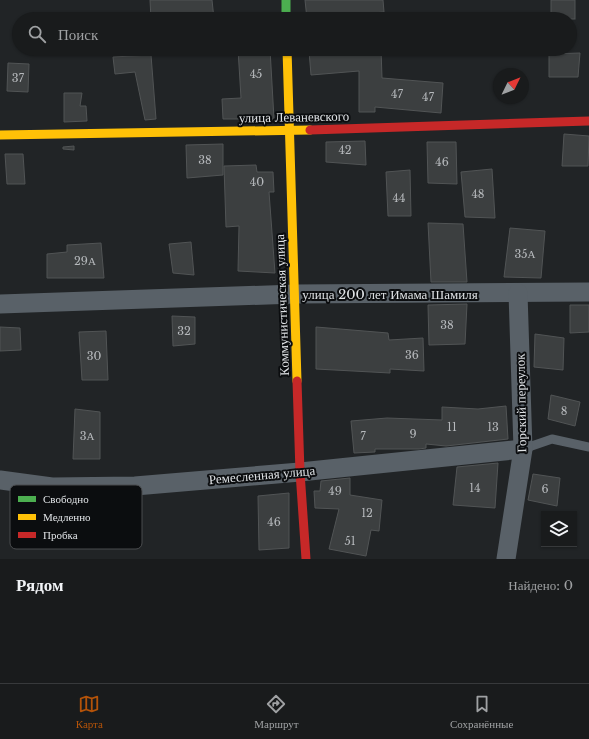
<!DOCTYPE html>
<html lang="ru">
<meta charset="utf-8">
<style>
body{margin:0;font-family:"Libre Baskerville",serif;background:#222425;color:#f1f3f6}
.controls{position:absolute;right:12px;bottom:12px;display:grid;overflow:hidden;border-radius:0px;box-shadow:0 1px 3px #0004}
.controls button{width:36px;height:36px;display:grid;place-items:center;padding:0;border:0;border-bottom:1px solid #37393b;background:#191b1c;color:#f1f3f6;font:20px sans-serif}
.compass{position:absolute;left:493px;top:68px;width:36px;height:36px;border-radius:50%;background:#191b1c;box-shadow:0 1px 3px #0004;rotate:47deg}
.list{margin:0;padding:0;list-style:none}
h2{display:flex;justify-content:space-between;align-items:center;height:52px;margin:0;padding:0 16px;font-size:17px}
h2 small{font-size:13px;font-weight:400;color:#9fa1a3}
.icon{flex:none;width:22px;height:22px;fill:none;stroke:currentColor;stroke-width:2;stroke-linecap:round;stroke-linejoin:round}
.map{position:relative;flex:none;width:589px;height:559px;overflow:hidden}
.search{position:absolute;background:#191b1c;box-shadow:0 1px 3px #0004;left:12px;right:12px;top:12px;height:44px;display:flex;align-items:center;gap:10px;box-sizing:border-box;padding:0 14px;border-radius:22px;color:#9fa1a3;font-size:15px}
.sheet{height:124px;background:#191b1c}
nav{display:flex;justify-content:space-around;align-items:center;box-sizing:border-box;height:56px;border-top:1px solid #37393b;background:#191b1c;font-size:11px;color:#9fa1a3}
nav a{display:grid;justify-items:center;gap:2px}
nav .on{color:#b45309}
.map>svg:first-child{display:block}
.building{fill:#3c3f40;stroke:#515455}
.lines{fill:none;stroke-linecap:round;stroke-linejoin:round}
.lane{stroke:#596168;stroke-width:9}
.street{stroke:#596168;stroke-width:19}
.fast{stroke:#4caf50;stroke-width:9}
.slow{stroke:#ffc107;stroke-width:9}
.jam{stroke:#c62828;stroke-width:9}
.labels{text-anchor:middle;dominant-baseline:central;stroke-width:4;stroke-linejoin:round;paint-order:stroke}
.number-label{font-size:11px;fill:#b6b9bc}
.street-label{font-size:13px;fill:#dfe2e5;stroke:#0b0d0f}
.key{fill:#0b0d0f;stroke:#4b4d4f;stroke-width:1}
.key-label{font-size:11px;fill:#dfe2e5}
</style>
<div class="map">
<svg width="589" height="559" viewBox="0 0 589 559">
<rect width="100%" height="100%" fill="#212426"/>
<g class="building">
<polygon points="150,0 212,0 214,19 151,19"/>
<polygon points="305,0 383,0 384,12 335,16 335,19 307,19"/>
<rect x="551" y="0" width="24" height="19"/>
<polygon points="238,49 270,49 274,119 223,119 222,99 241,98"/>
<polygon points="328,49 381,49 382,78 443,83 441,113 375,107 375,112 359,112 359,71 311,75 309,51"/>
<polygon points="580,53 578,77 549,77 549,54"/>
<polygon points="151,55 156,119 145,120 135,72 115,74 113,57"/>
<polygon points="8,63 29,64 28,92 7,91"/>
<polygon points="64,93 82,93 80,106 86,106 87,121 64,122"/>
<polygon points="564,134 589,136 588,166 562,166"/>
<polygon points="365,141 366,165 326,162 326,142"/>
<polygon points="427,142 456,142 457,184 428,183"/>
<polygon points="223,144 223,175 187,178 186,145"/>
<polygon points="74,146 74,150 63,149 63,147"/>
<polygon points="5,154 23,154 25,184 7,184"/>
<polygon points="256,165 257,172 273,172 274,192 269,192 275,273 238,271 239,226 226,227 224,166"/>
<polygon points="492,169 495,218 465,217 461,172"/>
<polygon points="410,170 411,216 388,216 386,172"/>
<polygon points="428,223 463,224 467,282 431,282"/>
<polygon points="510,228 545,231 541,278 504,277"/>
<polygon points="191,242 194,275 173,273 169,244"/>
<polygon points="101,243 104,278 47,278 47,254 67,252 67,245"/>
<polygon points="467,304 465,344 429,345 428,305"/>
<polygon points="570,305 589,305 589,332 570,333"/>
<polygon points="172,316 195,317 195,344 173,346"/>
<polygon points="0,327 20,328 21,350 0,351"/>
<polygon points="316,327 388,333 389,340 423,338 424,371 390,369 390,373 316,369"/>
<polygon points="106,331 108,380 82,380 79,332"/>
<polygon points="535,334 564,338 563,370 534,367"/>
<polygon points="551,395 580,402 575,426 548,419"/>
<polygon points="506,406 508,439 446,446 426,444 426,448 419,449 375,449 375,452 354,453 351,421 387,418 442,420 442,407 478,409"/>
<polygon points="75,409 100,412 100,459 73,459"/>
<polygon points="498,463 495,508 453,505 457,467"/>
<polygon points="533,474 560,478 557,506 528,500"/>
<polygon points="350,478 350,495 382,500 379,531 371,530 366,556 329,549 339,509 315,508 314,491 320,491 321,481"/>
<polygon points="289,493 289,548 259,550 258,496"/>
</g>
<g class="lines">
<polyline class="lane" points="523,449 552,439 589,447"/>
<g class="street">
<polyline points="0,304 295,294 589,292"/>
<polyline points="0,480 52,487 135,486 300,472 523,449"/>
<polyline points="506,559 523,449 518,293"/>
</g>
<polyline class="fast" points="286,0 286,19"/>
<g class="slow">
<polyline points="287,49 297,381"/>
<polyline points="0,135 310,130"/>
</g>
<g class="jam">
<polyline points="310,130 589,121"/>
<polyline points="297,381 300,472 306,559"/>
</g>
</g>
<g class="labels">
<g class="number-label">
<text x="256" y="74">45</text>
<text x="18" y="78">37</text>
<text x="397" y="94">47</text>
<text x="428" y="97">47</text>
<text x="345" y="150">42</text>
<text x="205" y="160">38</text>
<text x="442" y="162">46</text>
<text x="257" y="182">40</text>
<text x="478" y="194">48</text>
<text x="399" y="198">44</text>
<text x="525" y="254">35А</text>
<text x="85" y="261">29А</text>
<text x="447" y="325">38</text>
<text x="184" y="331">32</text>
<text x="412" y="355">36</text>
<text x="94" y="356">30</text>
<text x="564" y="411">8</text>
<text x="452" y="427">11</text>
<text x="493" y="427">13</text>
<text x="413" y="434">9</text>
<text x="87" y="436">3А</text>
<text x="363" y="436">7</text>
<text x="475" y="488">14</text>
<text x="545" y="489">6</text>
<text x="335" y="491">49</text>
<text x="367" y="513">12</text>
<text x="274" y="522">46</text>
<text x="350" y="541">51</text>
</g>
<g class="street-label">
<text transform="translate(294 117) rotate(-1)">улица Леваневского</text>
<text x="390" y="294">улица 200 лет Имама Шамиля</text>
<text transform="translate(282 305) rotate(-92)">Коммунистическая улица</text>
<text transform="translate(521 403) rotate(-91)">Горский переулок</text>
<text transform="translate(262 475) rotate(-5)">Ремесленная улица</text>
</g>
</g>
<rect x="10" y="485" width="132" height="64" rx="6" class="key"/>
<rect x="18" y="496" width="18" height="6" fill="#4caf50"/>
<rect x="18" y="514" width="18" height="6" fill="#ffc107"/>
<rect x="18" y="532" width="18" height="6" fill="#c62828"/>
<g class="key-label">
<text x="43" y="503">Свободно</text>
<text x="43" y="521">Медленно</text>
<text x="43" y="539">Пробка</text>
</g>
</svg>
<div class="controls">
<button><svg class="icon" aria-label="layers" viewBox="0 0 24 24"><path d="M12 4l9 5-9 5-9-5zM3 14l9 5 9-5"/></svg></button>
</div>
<svg class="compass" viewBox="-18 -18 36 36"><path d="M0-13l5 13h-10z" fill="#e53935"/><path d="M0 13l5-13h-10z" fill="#9fa1a3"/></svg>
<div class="search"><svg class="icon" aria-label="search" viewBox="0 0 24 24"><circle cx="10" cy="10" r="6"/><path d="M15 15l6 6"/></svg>Поиск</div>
</div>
<section class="sheet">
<h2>Рядом<small>Найдено: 0</small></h2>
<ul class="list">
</ul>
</section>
<nav>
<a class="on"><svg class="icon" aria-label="map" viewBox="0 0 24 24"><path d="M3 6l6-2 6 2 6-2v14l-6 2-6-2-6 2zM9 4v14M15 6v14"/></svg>Карта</a>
<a><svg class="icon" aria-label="directions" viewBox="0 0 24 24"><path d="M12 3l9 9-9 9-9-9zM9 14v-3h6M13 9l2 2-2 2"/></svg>Маршрут</a>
<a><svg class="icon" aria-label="saved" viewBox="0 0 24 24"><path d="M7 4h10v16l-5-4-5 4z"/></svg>Сохранённые</a>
</nav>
